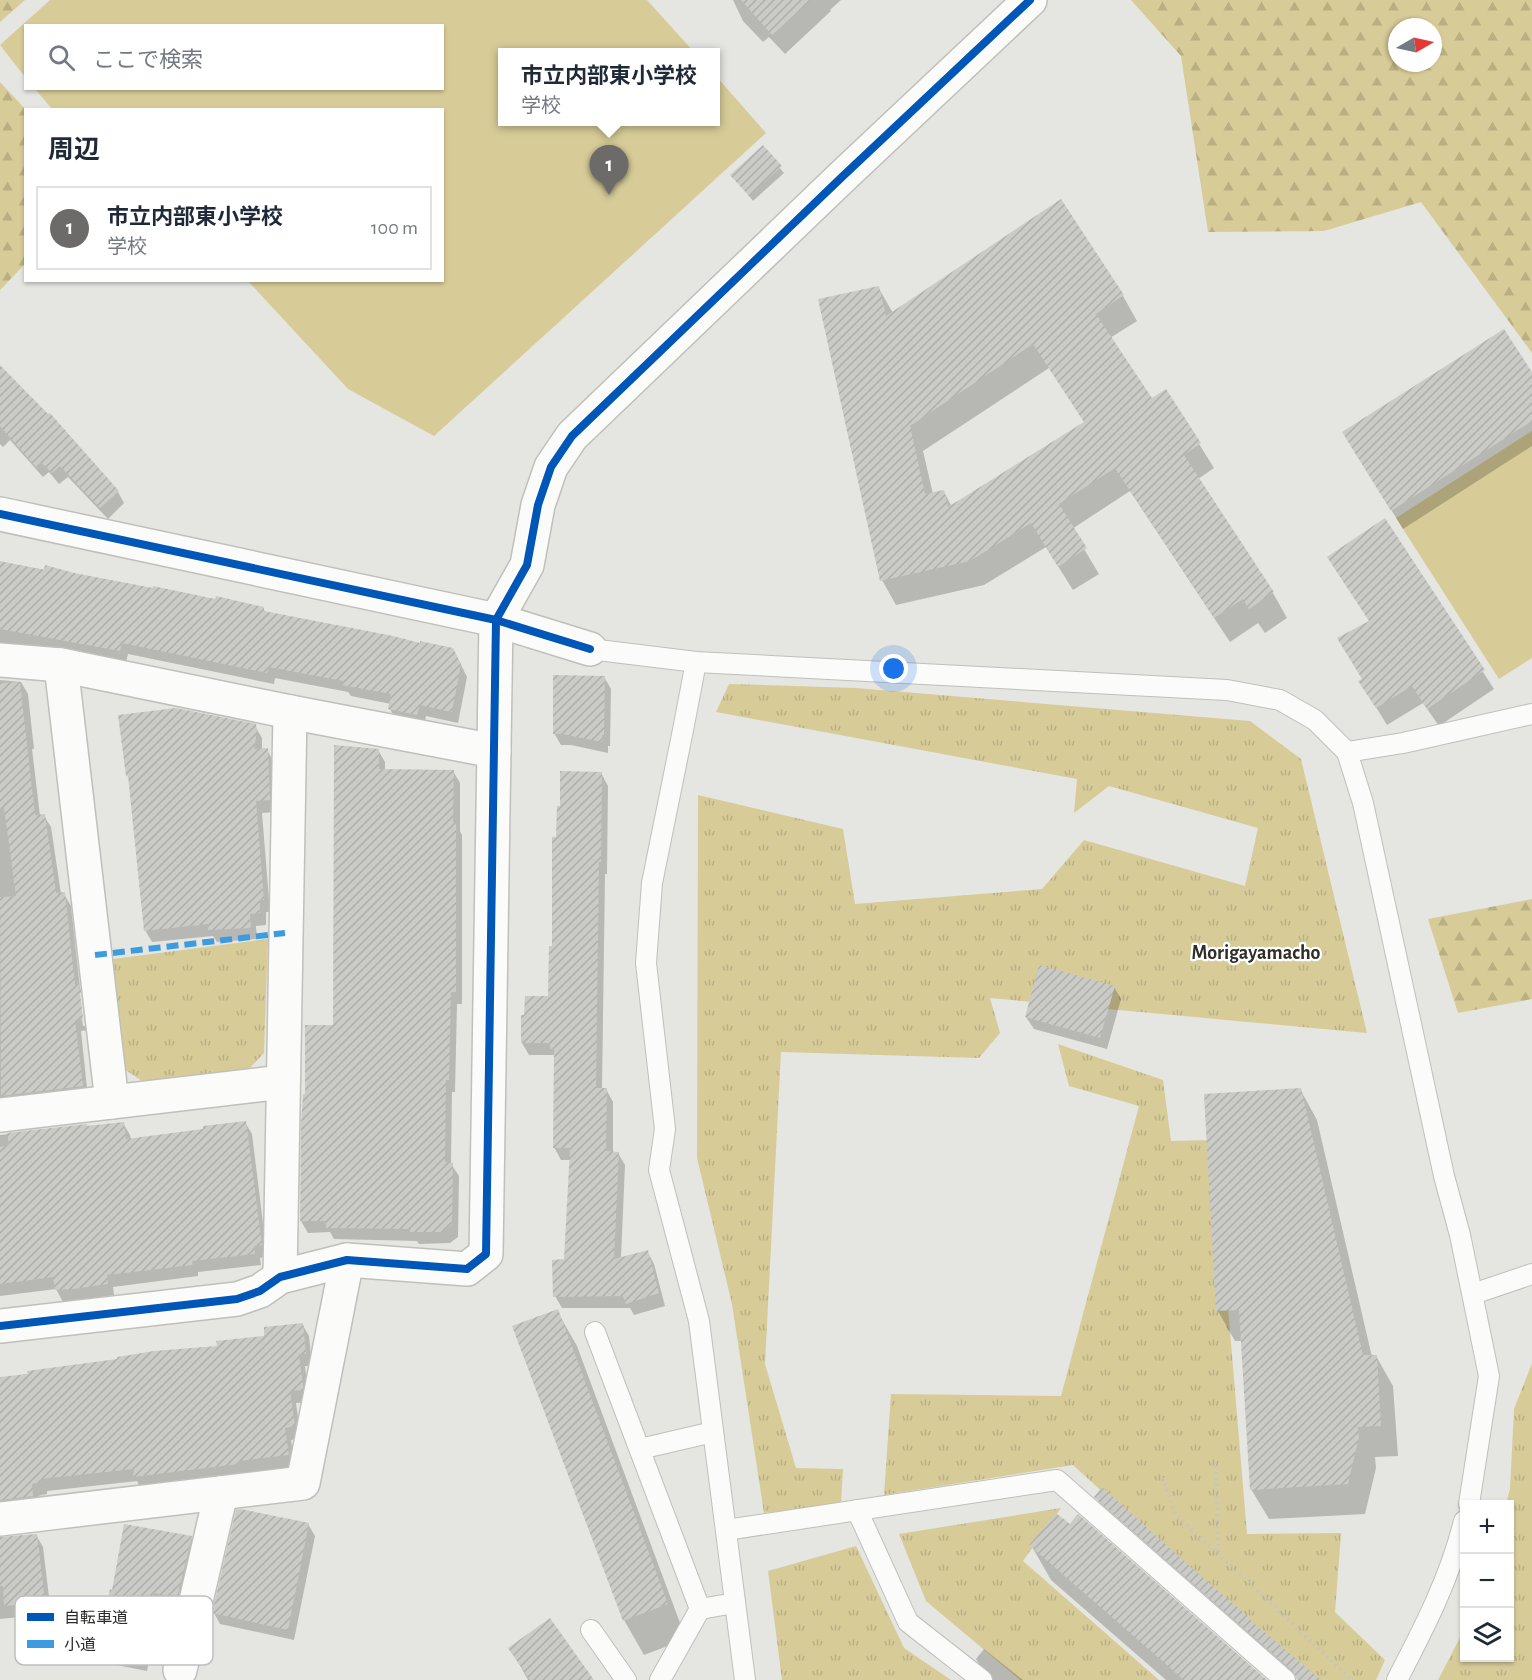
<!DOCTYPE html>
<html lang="ja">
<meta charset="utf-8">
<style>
body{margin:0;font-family:"Alegreya Sans","Noto Sans JP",sans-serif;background:#f2f2f3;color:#1f2937}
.controls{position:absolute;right:18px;bottom:18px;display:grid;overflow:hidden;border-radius:0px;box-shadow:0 2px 4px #0004}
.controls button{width:54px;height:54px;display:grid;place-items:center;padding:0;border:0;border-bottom:2px solid #e0e1e3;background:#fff;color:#1f2937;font:30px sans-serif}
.compass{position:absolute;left:1388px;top:18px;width:54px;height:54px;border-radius:50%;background:#fff;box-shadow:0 2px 4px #0004;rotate:81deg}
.you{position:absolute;left:894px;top:669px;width:21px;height:21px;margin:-15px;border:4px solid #fff;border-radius:50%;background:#1a73e8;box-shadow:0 0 0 9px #1a73e833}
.badge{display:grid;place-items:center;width:39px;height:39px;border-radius:50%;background:#6c6b69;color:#fff;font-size:20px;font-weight:700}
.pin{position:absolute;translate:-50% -50px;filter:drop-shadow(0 2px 3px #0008)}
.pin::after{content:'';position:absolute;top:32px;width:21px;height:18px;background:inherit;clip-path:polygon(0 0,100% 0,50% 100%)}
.popup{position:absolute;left:498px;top:48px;width:222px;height:78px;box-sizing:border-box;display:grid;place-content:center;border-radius:0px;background:#fff;filter:drop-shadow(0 2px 4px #0005);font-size:20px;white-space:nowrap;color:#747a83}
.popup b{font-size:22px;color:#1f2937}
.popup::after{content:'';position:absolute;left:50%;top:100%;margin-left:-12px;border:12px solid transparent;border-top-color:#fff}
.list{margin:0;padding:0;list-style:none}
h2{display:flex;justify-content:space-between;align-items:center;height:78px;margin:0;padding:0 24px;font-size:26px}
h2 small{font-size:20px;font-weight:400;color:#747a83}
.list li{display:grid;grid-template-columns:39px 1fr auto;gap:18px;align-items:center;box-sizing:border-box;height:84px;margin:0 12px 12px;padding:0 12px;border:2px solid #e0e1e3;border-radius:0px}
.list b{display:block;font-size:22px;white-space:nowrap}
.list p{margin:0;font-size:20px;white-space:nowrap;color:#747a83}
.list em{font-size:20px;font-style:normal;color:#747a83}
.icon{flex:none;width:33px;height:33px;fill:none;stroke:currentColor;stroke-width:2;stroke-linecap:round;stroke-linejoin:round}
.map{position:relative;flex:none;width:1532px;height:1680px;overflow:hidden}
.search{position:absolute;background:#fff;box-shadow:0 2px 4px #0004;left:24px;top:24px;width:420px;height:66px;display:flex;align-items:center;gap:15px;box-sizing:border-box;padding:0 21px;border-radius:0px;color:#747a83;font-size:22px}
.panel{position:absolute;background:#fff;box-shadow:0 2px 4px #0004;left:24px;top:108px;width:420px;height:174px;border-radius:0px}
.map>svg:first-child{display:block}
.grass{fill:url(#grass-tufts)}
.forest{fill:url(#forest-firs);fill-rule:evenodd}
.pitch{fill:#d7cc98}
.shadow{fill:#0003;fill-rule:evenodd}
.building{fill:url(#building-hatch);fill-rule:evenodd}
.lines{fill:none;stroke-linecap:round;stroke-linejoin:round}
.lane-casing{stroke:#bfbfbc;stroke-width:22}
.street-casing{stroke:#bfbfbc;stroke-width:36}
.secondary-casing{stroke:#bfbfbc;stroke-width:36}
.path{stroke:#c5c4c3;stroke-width:4;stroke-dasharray:1.5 4.5;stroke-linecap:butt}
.lane{stroke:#fbfbfa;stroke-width:20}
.street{stroke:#fbfbfa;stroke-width:33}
.secondary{stroke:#fbfbfa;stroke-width:33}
.quiet{stroke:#3d9ce0;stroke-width:6;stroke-dasharray:12 6;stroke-linecap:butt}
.cycleway-casing{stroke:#fff;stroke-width:11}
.cycleway{stroke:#0057b8;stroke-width:8}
.labels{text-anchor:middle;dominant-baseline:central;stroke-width:4.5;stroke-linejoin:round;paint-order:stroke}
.quarter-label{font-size:20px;font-weight:bold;fill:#2f2e29;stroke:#fff}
.key{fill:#fff;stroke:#bfbfbe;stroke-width:1.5}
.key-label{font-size:16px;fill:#2b2a28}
</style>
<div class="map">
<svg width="1532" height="1680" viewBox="0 0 1532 1680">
<defs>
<pattern id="grass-tufts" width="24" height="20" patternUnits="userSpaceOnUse" patternTransform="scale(1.5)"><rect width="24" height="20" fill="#d7cc98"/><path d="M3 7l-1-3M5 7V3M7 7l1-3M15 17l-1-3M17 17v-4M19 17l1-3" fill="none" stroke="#b9af83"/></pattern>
<pattern id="forest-firs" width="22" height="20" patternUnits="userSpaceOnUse" patternTransform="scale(1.5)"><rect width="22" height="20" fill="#d7cc98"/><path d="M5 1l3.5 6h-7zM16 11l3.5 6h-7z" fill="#b9af83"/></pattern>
<pattern id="building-hatch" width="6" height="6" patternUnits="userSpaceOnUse" patternTransform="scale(1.5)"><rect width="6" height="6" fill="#cacac7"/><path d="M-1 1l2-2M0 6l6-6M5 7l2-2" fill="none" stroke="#aeaeab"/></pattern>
</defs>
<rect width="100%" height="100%" fill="#e5e5e1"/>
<g class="grass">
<polygon points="729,684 856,688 1250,721 1301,759 1367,1033 990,998 1000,1033 979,1058 781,1052 765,1364 796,1468 843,1469 841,1504 764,1513 732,1304 697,1158 698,795 843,829 855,904 1042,889 1084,840 1245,886 1258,828 1109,786 1074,813 1077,779 716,712"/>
<polygon points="268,939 264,1053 248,1070 145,1083 124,1069 113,959"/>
<polygon points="1058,1044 1163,1080 1171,1141 1214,1140 1247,1534 1341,1533 1335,1612 1385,1660 1376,1680 1308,1680 1073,1465 884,1495 891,1394 1061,1396 1139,1106 1069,1086"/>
<polygon points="1532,1363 1532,1680 1438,1680 1464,1630 1464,1658 1510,1658 1510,1504 1506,1504 1510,1489 1514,1409"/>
<polygon points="1061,1508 1023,1561 1159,1680 1020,1680 926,1601 899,1534"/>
<polygon points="856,1546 904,1648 951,1680 782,1680 768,1571"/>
</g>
<g class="forest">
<polygon points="0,0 25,0 0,22"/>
<path d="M1131 0H1532V353L1421 202 1324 231 1208 232 1181 56ZM1397 27H1433V63H1397Z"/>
<polygon points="0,82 26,110 25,264 0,290"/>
<polygon points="1532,899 1532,999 1458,1013 1428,919"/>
</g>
<g class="pitch">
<polygon points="50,0 647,0 694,52 502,52 502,122 716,122 716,76 766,133 434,436 348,389 248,281 442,280 442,110 52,109 35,89 442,88 442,26 26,26 25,77 0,45"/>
<polygon points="1532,431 1532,658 1499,679 1396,518"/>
</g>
<g class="shadow">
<polygon points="733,0 841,0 830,10 831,11 785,54 769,37 763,42 743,21"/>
<polygon points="762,147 784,173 753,201 732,175"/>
<path d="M1060 202 1123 296 1137 321 1110 338 1151 400 1199 444 1214 468 1198 479 1273 593 1287 618 1265 633 1258 623 1230 642 1130 491 1072 529 1099 574 1073 590 1046 547 984 585 896 605 882 580 878 287 893 313ZM1049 368 1085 423 952 507 944 492 933 494 923 451Z"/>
<polygon points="0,367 118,492 124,503 108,519 68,477 59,484 49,472 43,477 10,440 3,447 0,444"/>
<polygon points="1532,375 1532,446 1403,529 1355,451"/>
<polygon points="1385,521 1494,689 1439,726 1423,703 1387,725 1371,699 1364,679 1372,628"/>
<polygon points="0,562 263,608 266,613 459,661 467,677 458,723 426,716 424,726 396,720 390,709 391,704 351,696 348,692 275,678 274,684 128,654 126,662 0,654"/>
<polygon points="604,677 611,689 610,746 608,746 608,753 571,745 561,745 554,733"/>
<path d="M0 680 21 682 28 694 34 749H32L40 816H44L51 827 61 894H64L71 906 80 988 85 998 89 1030 81 1031 88 1098 0 1110ZM78 990 82 994 85 1026H83Z"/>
<polygon points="255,726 262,738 262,750 267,750 274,762 276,812 262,813 270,912 266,912 266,925 256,926 257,939 217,942 213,936 152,942 145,930 130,781 127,775"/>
<polygon points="378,750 385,762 385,770 453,771 460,783 460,831 462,835 462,1004 457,1004 455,1092 452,1092 451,1164 459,1176 458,1237 450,1243 419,1244 417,1241 334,1239 330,1232 308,1233 301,1221 335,1026"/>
<polygon points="601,773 608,786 607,874 605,874 602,1089 606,1089 613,1102 613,1153 618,1153 625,1165 621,1258 647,1251 654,1264 665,1306 634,1315 630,1308 562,1308 555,1296 566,1261 571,1160 561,1160 554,1147 555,1055 529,1055 522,1043 550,998 554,948 557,838 561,807"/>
<polygon points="1114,987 1121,999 1107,1049 1034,1029 1026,1017"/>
<polygon points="1300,1089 1317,1120 1372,1357 1376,1356 1393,1386 1398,1456 1375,1457 1376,1468 1365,1514 1269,1519 1251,1489 1243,1341 1235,1341 1218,1311 1205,1095"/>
<polygon points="245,1122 252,1134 267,1256 260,1258 261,1265 198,1272 198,1276 113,1287 114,1295 81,1300 63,1302 56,1289 0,1296 0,1135 86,1125 87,1127 123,1123 130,1135 131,1140 205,1131"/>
<polygon points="557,1311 577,1346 686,1639 644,1655 624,1620"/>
<polygon points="302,1324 309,1336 312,1366 305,1366 309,1402 296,1403 301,1438 291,1440 295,1467 141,1489 137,1481 47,1491 47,1494 38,1496 39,1508 0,1514 0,1378 218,1347 266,1337"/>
<polygon points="1103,1489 1303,1680 1299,1680 1297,1676 1099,1502 1096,1497"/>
<polygon points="308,1524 315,1536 294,1640 220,1624 214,1613"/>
<polygon points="1070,1526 1265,1680 1166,1680 1051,1580 1031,1545"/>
<polygon points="36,1535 43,1547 51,1614 0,1619 0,1539"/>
<polygon points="191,1538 198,1550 184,1610 160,1605 147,1671 106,1663 99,1650"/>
<polygon points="510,1648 592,1680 528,1680"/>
<polygon points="984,1649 1023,1680 989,1680 976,1659"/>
</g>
<g class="building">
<polygon points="741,0 811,0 772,35"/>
<polygon points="763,145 782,166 749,196 730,175"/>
<path d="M1061 199 1124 295 1096 314 1152 398 1166 389 1201 443 1184 455 1274 592 1249 609 1243 599 1214 618 1115 468 1059 504 1087 548 1058 567 1031 523 970 561 880 581 818 299 879 286 886 316ZM1033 344 1084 422 948 507 944 490 925 494 910 426Z"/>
<polygon points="1504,329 1532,372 1532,421 1391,511 1342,432"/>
<polygon points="0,365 48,414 50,413 119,491 100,508 60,466 52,473 41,462 36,467 0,426"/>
<polygon points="1385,518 1485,670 1427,709 1412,686 1376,708 1358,681 1362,679 1337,638 1369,621 1327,557"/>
<polygon points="0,561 44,570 45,565 74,573 153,588 153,586 215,599 216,596 264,607 264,611 393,636 420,643 420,641 453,648 461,664 452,712 420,705 417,715 388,709 391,694 342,685 343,681 269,667 267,673 122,643 120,651 0,629"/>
<polygon points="553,675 605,676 604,735 602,735 602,742 563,734 553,734"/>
<polygon points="20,682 35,815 45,814 56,893 65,892 75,985 79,984 83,1019 75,1020 83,1086 1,1096 0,897 16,896 4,808 0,809 0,683"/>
<polygon points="176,708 256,724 257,732 254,749 268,748 270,800 256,801 264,900 260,900 260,913 250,914 251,928 208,930 208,924 144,931 128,776 126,776 118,715"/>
<polygon points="334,745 379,749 379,769 454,770 453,822 456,822 456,992 451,992 449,1080 446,1080 445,1162 453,1163 452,1224 443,1232 410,1232 410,1229 326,1228 326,1221 300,1221 301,1124 303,1094 305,1094 305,1025 333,1025"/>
<polygon points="560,771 602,772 601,862 599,862 596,1088 607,1088 606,1151 619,1152 614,1259 648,1250 659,1293 626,1304 623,1296 553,1297 552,1260 564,1259 570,1148 553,1148 554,1048 550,1049 550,1043 521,1043 521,1015 524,1015 525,996 548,996 549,946 552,946 552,837 556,837 557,806 560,806"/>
<polygon points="1039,965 1115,986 1100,1038 1025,1017"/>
<polygon points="1301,1088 1363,1355 1377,1355 1381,1426 1358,1427 1359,1437 1348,1484 1250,1490 1239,1310 1216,1311 1204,1094"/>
<polygon points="246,1121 262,1245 254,1246 255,1254 192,1261 193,1265 107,1275 108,1284 73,1289 55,1290 53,1277 0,1284 0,1147 9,1145 7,1133 87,1124 87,1126 124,1122 126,1139 203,1129 203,1126"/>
<polygon points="558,1309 668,1604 623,1621 512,1326"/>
<polygon points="303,1323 306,1354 299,1354 303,1387 302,1390 290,1391 295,1426 285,1428 289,1455 238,1461 238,1464 133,1477 134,1469 41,1479 41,1482 32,1484 33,1496 0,1500 0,1377 28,1374 27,1371 117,1359 117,1357 154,1351 217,1346 216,1341 264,1336 264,1327"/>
<polygon points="1102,1487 1194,1570 1250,1618 1249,1619 1321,1680 1297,1680 1293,1671 1094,1497"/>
<polygon points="241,1509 309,1523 288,1630 212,1613 236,1510"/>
<polygon points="1056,1513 1070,1524 1078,1514 1267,1680 1184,1680 1029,1545"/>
<polygon points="124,1524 192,1536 177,1598 154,1593 140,1659 97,1650 110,1589 112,1590"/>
<polygon points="37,1534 45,1602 4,1606 3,1586 0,1586 0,1537"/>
<polygon points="550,1618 594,1680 530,1680 508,1648"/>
</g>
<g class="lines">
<g class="lane-casing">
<g id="lane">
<polyline points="590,649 696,662 1227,690 1280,700 1315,720 1347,752 1363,803 1444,1176 1460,1235 1489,1376 1469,1504"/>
<polyline points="696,662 683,730 652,883 646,963 665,1129 659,1170 699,1321 745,1680"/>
<polyline points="1347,752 1403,743 1532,714"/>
<polyline points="1473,1294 1532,1274"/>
<polyline points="595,1332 700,1609 735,1603"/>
<polyline points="640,1449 713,1432"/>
<polyline points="857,1510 908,1622 982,1680"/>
<polyline points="726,1530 1057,1480 1285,1680"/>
<polyline points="591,1630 626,1680"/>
<polyline points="660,1680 700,1609"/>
<path d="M1397 1680C1424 1628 1450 1578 1464 1521"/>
</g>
</g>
<g class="street-casing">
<g id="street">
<polyline points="0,514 496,620 590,649"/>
<polyline points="496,620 527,565 538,505 551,467 572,436 843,176 1030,0"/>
<polyline points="0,660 61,665 290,712 494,751"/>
<polyline points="61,665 112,1102"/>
<polyline points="0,1115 282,1082"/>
<polyline points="280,1277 290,712"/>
<polyline points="0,1519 303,1483 347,1260"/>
<polyline points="180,1670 221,1493"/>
</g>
</g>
<g class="secondary-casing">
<polyline id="secondary" points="0,1326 237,1299 260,1291 280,1277 347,1260 467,1269 486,1254 496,620"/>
</g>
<g class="path">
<polyline points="1216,1466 1218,1554"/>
<polyline points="1163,1478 1175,1514 1352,1680"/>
</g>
<use href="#lane" class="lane"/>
<use href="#street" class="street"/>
<use href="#secondary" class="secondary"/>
<polyline class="quiet" points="95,955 285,933"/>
<g class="cycleway-casing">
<g id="cycleway">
<polyline points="0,514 496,620 590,649"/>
<polyline points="0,1326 237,1299 260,1291 280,1277 347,1260 467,1269 486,1254 496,620 527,565 538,505 551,467 572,436 843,176 1030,0"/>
</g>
</g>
<use href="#cycleway" class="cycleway"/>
</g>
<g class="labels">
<g class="quarter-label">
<text x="1256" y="953">Morigayamacho</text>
</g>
</g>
<rect x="15" y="1596" width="198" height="69" rx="9" class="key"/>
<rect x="27" y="1613" width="27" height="8" fill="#0057b8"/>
<rect x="27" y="1640" width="27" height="8" fill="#3d9ce0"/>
<g class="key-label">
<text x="64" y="1623">自転車道</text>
<text x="64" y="1650">小道</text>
</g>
</svg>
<div class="controls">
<button>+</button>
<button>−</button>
<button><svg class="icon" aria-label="layers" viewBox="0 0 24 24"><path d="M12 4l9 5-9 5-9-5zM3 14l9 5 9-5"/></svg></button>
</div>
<svg class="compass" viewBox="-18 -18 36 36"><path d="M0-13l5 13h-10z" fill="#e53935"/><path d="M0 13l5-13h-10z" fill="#747a83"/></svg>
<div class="you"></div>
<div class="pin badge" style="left:609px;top:195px">1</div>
<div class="popup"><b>市立内部東小学校</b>学校</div>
<div class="search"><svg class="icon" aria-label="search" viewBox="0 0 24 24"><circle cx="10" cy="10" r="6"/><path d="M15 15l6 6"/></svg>ここで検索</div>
<section class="panel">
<h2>周辺<small></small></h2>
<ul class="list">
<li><span class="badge">1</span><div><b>市立内部東小学校</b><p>学校</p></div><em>100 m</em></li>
</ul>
</section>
</div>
